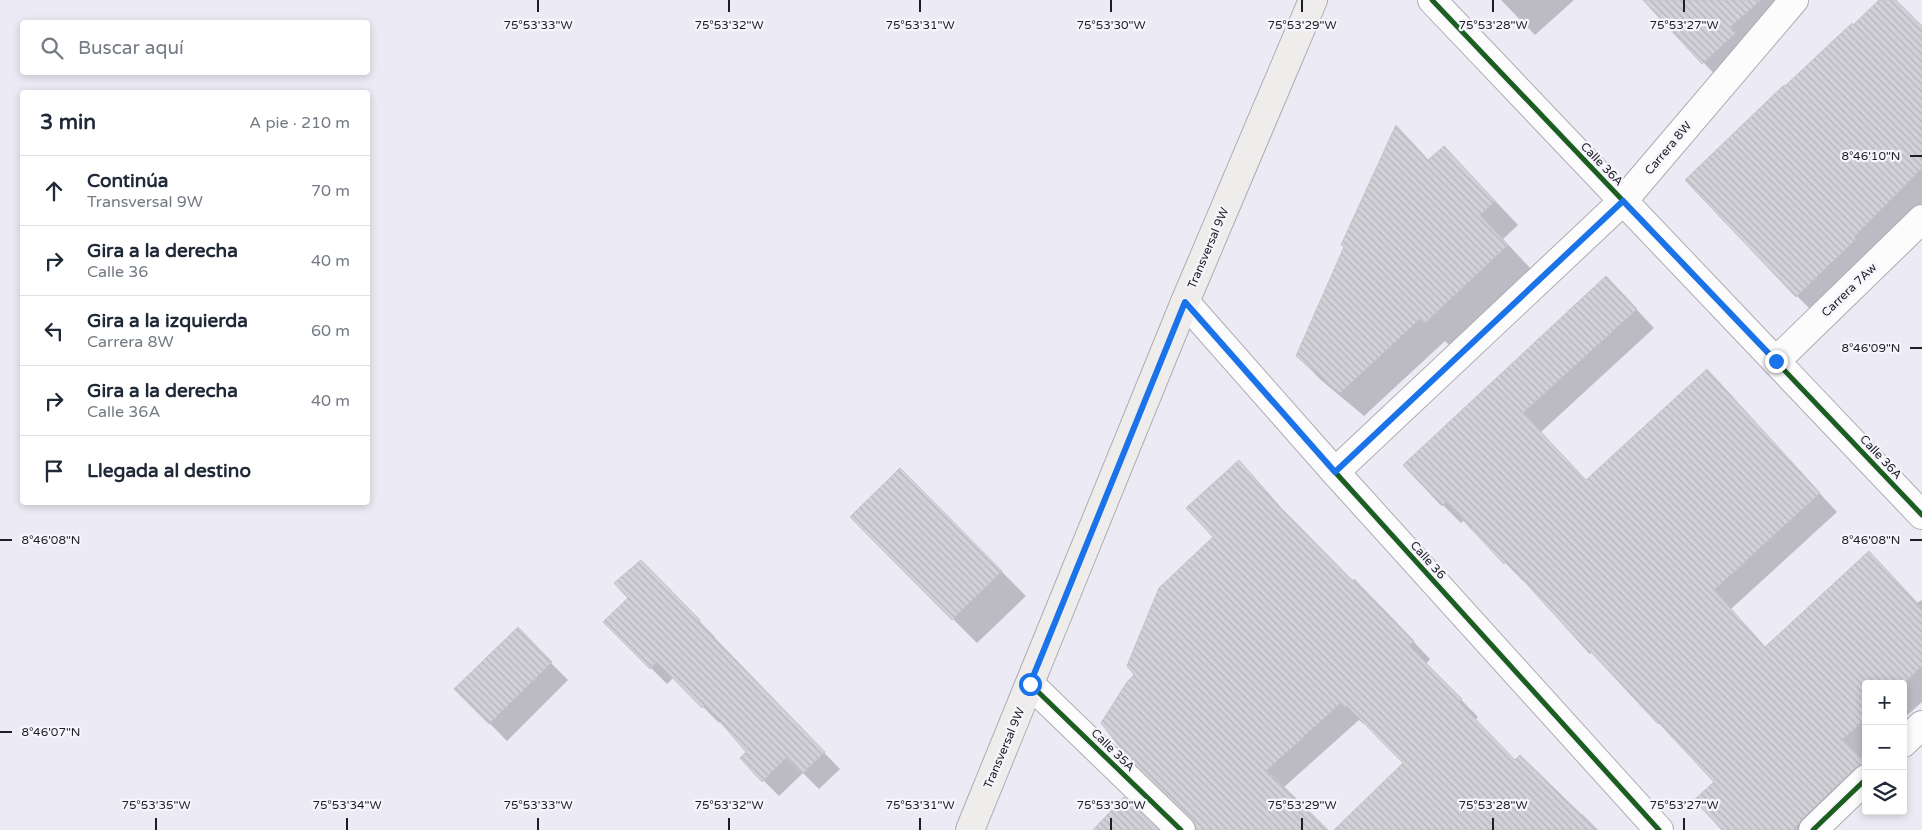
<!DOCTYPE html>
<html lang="es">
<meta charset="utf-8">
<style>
body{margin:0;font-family:"Varela Round",sans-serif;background:#f2f2f3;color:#1f2937}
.controls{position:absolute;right:15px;bottom:15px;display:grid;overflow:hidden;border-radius:5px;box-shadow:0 2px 8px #0003}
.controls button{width:45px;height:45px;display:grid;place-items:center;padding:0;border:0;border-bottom:1px solid #e0e1e3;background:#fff;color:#1f2937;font:25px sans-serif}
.stop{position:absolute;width:15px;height:15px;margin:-11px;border:4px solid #1a73e8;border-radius:50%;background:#fff}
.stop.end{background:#1a73e8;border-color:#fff;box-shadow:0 1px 5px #0008}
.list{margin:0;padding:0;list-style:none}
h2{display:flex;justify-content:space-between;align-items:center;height:65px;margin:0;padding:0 20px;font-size:21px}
h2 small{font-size:16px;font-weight:400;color:#747a83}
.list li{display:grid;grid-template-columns:32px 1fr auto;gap:15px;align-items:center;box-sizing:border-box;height:70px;padding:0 20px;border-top:1px solid #e0e1e3}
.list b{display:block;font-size:19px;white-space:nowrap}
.list p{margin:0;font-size:16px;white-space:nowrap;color:#747a83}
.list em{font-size:16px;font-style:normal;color:#747a83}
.icon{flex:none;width:28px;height:28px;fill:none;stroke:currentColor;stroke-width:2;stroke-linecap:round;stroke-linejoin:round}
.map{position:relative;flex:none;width:1922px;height:830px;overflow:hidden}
.search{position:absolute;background:#fff;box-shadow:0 2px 8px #0003;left:20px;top:20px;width:350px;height:55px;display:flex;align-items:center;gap:12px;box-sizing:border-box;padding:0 18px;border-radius:5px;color:#747a83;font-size:19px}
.panel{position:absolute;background:#fff;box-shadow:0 2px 8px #0003;left:20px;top:90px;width:350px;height:415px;border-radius:5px}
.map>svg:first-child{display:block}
.shadow{fill:#0003}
.building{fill:url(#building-back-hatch);stroke:#c3c2c9}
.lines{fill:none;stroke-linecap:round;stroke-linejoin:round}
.minor-casing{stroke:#adacb3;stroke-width:30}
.secondary-casing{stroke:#adacb3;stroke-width:30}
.minor{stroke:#fcfcfd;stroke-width:28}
.secondary{stroke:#efedec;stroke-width:28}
.cycleway-casing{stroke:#f6f5fc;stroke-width:8}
.cycleway{stroke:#1b5e20;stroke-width:5}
.route{stroke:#1a73e8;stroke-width:6}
.ticks{fill:none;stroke:#1e1d23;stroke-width:2}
.labels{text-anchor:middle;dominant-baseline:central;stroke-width:4.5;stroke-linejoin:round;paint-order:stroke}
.street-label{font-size:12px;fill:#1e1d23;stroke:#f6f5fc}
.ticks-label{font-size:12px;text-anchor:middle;fill:#1e1d23;stroke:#f6f5fc;stroke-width:4.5;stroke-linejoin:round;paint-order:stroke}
</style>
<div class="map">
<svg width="1922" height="830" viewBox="0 0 1922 830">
<defs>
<pattern id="building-back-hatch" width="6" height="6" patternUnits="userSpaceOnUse" patternTransform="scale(1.25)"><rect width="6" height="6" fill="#d2d1d8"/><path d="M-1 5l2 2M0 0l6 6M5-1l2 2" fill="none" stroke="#b4b3b9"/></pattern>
</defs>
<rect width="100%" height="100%" fill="#eceaf4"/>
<g class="shadow">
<polygon points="1501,0 1574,0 1535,35"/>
<polygon points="1644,0 1781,0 1724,84"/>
<polygon points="1881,0 1895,0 1922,28 1922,203 1814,313 1797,296 1853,26"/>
<polygon points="1396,127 1429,161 1444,147 1467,171 1518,225 1503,239 1531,269 1449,345 1445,341 1364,416 1321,380 1297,356"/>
<polygon points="1624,296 1654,328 1541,432 1586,481 1707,371 1837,512 1731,609 1766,648 1917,603 1922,600 1922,702 1903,719 1903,684 1866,684 1866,753 1861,758 1866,764 1866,794 1829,830 1723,830 1716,782 1659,723 1525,579 1523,581 1464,520 1461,523 1443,505"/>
<polygon points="1239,462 1298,526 1353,582 1372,598 1430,659 1426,664 1478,717 1475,720 1515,761 1580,815 1582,814 1598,830 1336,830 1405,763 1365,722 1364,724 1359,720 1283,788 1326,830 1197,830 1197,826 1136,676 1214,537"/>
<polygon points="900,469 1026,596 977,643 851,517"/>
<polygon points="641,562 715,637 714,639 840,769 819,789 803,773 779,796 741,758 748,752 721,720 719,723 674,677 667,684 605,622 630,598"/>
<polygon points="517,629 568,680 507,741 456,689"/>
</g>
<g class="building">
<polygon points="1643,0 1761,0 1730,27 1736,33 1702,64"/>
<polygon points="1879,0 1896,0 1922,26 1922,168 1854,237 1856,239 1796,297 1685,180 1784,85 1785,86 1852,23 1853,25"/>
<polygon points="1396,125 1428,160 1444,146 1495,201 1480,215 1508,245 1425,323 1420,319 1340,393 1296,356 1344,247 1341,245"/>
<polygon points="1606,276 1637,309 1523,413 1586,480 1707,369 1820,493 1714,590 1765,647 1869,551 1922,608 1922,666 1903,684 1866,684 1866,718 1843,739 1865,764 1855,768 1802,819 1793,830 1722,830 1694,800 1714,782 1659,723 1658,724 1591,652 1590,654 1506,561 1504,564 1446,502 1442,506 1403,465"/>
<polygon points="1239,460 1280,507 1353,581 1354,579 1414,641 1409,646 1462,699 1459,702 1515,760 1520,755 1597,830 1334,830 1403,763 1347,706 1345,708 1341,703 1267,770 1328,830 1196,830 1196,825 1192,819 1125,754 1101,723 1127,682 1134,675 1127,666 1159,588 1213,537 1186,508"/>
<polygon points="900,468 1002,571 952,620 850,517"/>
<polygon points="641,560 700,620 699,622 825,752 802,774 786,758 762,782 740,758 746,752 705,704 702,708 657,662 650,669 603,622 628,598 614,583"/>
<polygon points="518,627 552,662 489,724 454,689"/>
<polygon points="1124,797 1159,830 1093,830"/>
</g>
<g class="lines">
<g class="minor-casing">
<g id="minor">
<polyline points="1432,0 1922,515"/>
<polyline points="1185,302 1335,472 1659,830"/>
<polyline points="1776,361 1922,219"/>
<polyline points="1335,472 1623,201 1794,0"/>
<polyline points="1030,684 1181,830"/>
<polyline points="1903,743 1922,725"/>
<polyline points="1813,830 1866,779"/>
</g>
</g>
<g class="secondary-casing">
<polyline id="secondary" points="970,830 1185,302 1313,0"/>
</g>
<use href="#minor" class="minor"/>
<use href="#secondary" class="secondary"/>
<g class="cycleway-casing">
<g id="cycleway">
<polyline points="1432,0 1922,515"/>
<polyline points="1185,302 1335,472 1659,830"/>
<polyline points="1030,684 1181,830"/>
<polyline points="1813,830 1866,779"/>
</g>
</g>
<use href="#cycleway" class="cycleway"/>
</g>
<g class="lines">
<polyline class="route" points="1030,684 1185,302 1335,472 1623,201 1776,361"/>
</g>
<path class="ticks" d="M538 0V12M729 0V12M920 0V12M1111 0V12M1302 0V12M1493 0V12M1684 0V12M1910 156H1922M1910 348H1922M0 540H12M1910 540H1922M0 732H12M156 818V830M347 818V830M538 818V830M729 818V830M920 818V830M1111 818V830M1302 818V830M1493 818V830M1684 818V830"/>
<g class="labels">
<g class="street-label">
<text transform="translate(1668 148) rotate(-50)">Carrera 8W</text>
<text transform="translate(1602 164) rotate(46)">Calle 36A</text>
<text transform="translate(1208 248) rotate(-67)">Transversal 9W</text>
<text transform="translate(1849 290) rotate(-44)">Carrera 7Aw</text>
<text transform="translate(1881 457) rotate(47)">Calle 36A</text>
<text transform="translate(1428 560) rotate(48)">Calle 36</text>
<text transform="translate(1004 748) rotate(-67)">Transversal 9W</text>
<text transform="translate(1113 750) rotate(44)">Calle 35A</text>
</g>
</g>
<g class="ticks-label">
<text x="538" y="29">75°53'33"W</text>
<text x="729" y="29">75°53'32"W</text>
<text x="920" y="29">75°53'31"W</text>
<text x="1111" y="29">75°53'30"W</text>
<text x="1302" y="29">75°53'29"W</text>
<text x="1493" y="29">75°53'28"W</text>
<text x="1684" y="29">75°53'27"W</text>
<text x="1871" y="160">8°46'10"N</text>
<text x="1871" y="352">8°46'09"N</text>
<text x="51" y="544">8°46'08"N</text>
<text x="1871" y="544">8°46'08"N</text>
<text x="51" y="736">8°46'07"N</text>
<text x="156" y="809">75°53'35"W</text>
<text x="347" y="809">75°53'34"W</text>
<text x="538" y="809">75°53'33"W</text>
<text x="729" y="809">75°53'32"W</text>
<text x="920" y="809">75°53'31"W</text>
<text x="1111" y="809">75°53'30"W</text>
<text x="1302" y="809">75°53'29"W</text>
<text x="1493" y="809">75°53'28"W</text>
<text x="1684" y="809">75°53'27"W</text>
</g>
</svg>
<div class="controls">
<button>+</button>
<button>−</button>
<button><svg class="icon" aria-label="layers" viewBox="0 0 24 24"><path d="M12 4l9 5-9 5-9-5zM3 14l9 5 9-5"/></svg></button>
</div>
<div class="stop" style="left:1030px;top:684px"></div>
<div class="stop end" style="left:1776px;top:361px"></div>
<div class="search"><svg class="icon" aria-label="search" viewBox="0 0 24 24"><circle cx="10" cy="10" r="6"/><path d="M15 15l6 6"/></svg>Buscar aquí</div>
<section class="panel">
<h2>3 min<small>A pie · 210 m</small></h2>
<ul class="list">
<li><svg class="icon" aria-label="ahead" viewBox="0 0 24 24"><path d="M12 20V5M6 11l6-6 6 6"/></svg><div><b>Continúa</b><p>Transversal 9W</p></div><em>70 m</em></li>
<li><svg class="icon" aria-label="right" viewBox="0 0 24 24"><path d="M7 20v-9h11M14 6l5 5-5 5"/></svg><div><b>Gira a la derecha</b><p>Calle 36</p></div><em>40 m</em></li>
<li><svg class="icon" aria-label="left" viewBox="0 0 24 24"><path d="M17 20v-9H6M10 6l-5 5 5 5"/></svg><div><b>Gira a la izquierda</b><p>Carrera 8W</p></div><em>60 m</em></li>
<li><svg class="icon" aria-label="right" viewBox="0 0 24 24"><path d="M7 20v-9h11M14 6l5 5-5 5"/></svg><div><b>Gira a la derecha</b><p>Calle 36A</p></div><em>40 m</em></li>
<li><svg class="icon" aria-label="arrive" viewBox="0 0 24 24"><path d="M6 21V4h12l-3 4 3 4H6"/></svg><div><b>Llegada al destino</b></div></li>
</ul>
</section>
</div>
